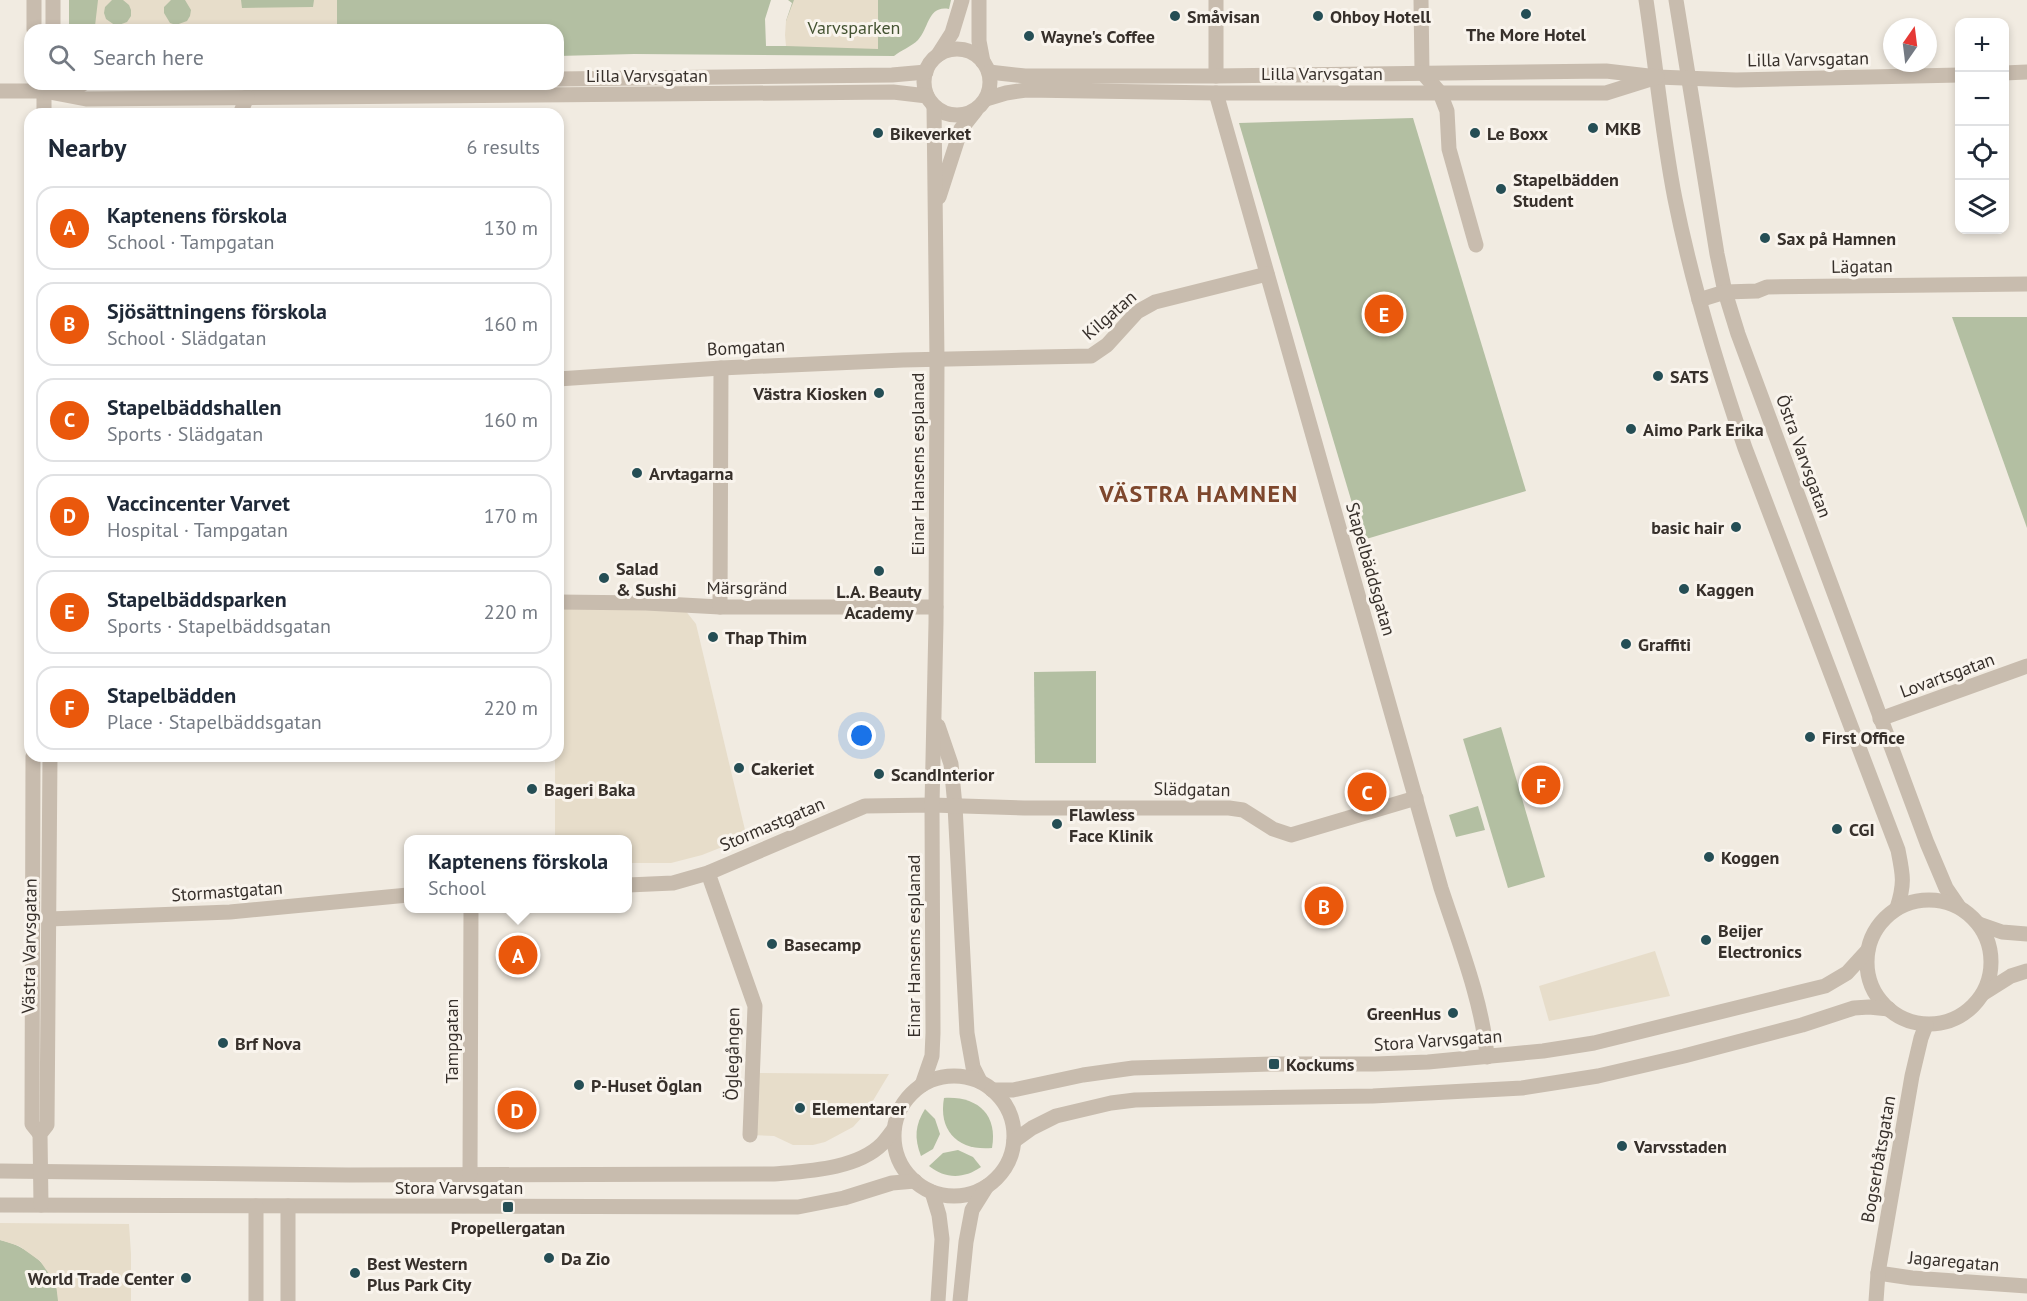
<!DOCTYPE html>
<meta charset="utf-8">
<style>
body{margin:0;font-family:"PT Sans",sans-serif;background:#f2f2f3;color:#1f2937}
.controls{position:absolute;right:18px;top:18px;display:grid;overflow:hidden;border-radius:12px;box-shadow:0 3px 9px #0003}
.controls button{width:54px;height:54px;display:grid;place-items:center;padding:0;border:0;border-bottom:2px solid #e0e1e3;background:#fff;color:#1f2937;font:30px sans-serif}
.compass{position:absolute;left:1883px;top:18px;width:54px;height:54px;border-radius:50%;background:#fff;box-shadow:0 3px 9px #0003;rotate:14deg}
.you{position:absolute;left:862px;top:736px;width:21px;height:21px;margin:-15px;border:4px solid #fff;border-radius:50%;background:#1a73e8;box-shadow:0 0 0 9px #1a73e833}
.badge{display:grid;place-items:center;width:39px;height:39px;border-radius:50%;background:#ea580c;color:#fff;font-size:20px;font-weight:700}
.pin{position:absolute;translate:-50% -50%;border:3px solid #fff;box-shadow:0 2px 6px #0006}
.popup{position:absolute;left:404px;top:835px;width:228px;height:78px;box-sizing:border-box;display:grid;place-content:center;border-radius:12px;background:#fff;filter:drop-shadow(0 2px 4px #0005);font-size:20px;white-space:nowrap;color:#747a83}
.popup b{font-size:22px;color:#1f2937}
.popup::after{content:'';position:absolute;left:50%;top:100%;margin-left:-12px;border:12px solid transparent;border-top-color:#fff}
.list{margin:0;padding:0;list-style:none}
h2{display:flex;justify-content:space-between;align-items:center;height:78px;margin:0;padding:0 24px;font-size:26px}
h2 small{font-size:20px;font-weight:400;color:#747a83}
.list li{display:grid;grid-template-columns:39px 1fr auto;gap:18px;align-items:center;box-sizing:border-box;height:84px;margin:0 12px 12px;padding:0 12px;border:2px solid #e0e1e3;border-radius:18px}
.list b{display:block;font-size:22px;white-space:nowrap}
.list p{margin:0;font-size:20px;white-space:nowrap;color:#747a83}
.list em{font-size:20px;font-style:normal;color:#747a83}
.icon{flex:none;width:33px;height:33px;fill:none;stroke:currentColor;stroke-width:2;stroke-linecap:round;stroke-linejoin:round}
.map{position:relative;flex:none;width:2027px;height:1301px;overflow:hidden}
.search{position:absolute;background:#fff;box-shadow:0 3px 9px #0003;left:24px;top:24px;width:540px;height:66px;display:flex;align-items:center;gap:15px;box-sizing:border-box;padding:0 21px;border-radius:18px;color:#747a83;font-size:22px}
.panel{position:absolute;background:#fff;box-shadow:0 3px 9px #0003;left:24px;top:108px;width:540px;height:654px;border-radius:18px}
.map>svg:first-child{display:block}
.green{fill:#b3bfa2}
.plaza{fill:#e7ddca}
.lines{fill:none;stroke-linecap:round;stroke-linejoin:round}
.minor{stroke:#c8bcae;stroke-width:15}
.poi-dot{fill:#254e55;stroke:#f9f4ed;stroke-width:2}
.labels{text-anchor:middle;dominant-baseline:central;stroke-width:6;stroke-linejoin:round;paint-order:stroke}
.poi-label{font-size:18px;font-weight:bold;fill:#37302b;stroke:#f9f4ed;text-anchor:start}
.park-label{font-size:18px;fill:#445332;stroke:#f9f4ed}
.street-label{font-size:18px;fill:#37302b;stroke:#f9f4ed}
.district-label{font-size:24px;font-weight:bold;letter-spacing:1.5px;fill:#7e472d;stroke:#f9f4ed}
</style>
<div class="map">
<svg width="2027" height="1301" viewBox="0 0 2027 1301">
<rect width="100%" height="100%" fill="#f1ebe1"/>
<g class="green">
<path d="M69 0H771L765 19 766 46H786V21L792 3 788 0H951L949 9C928 5 929 28 918 40 911 47 901 50 894 56L634 54 558 56V30H69Z"/>
<polygon points="1413,118 1526,491 1363,540 1239,123"/>
<polygon points="1952,317 2027,317 2027,528"/>
<polygon points="1096,671 1096,763 1035,763 1034,672"/>
<polygon points="1501,727 1545,877 1508,888 1463,739"/>
<polygon points="1478,806 1485,830 1456,837 1449,815"/>
<path d="M944 1098C977 1096 998 1114 992 1148 959 1151 938 1132 944 1098Z"/>
<path d="M925 1109 935 1119 940 1134 933 1149 921 1156C914 1138 915 1125 925 1109Z"/>
<path d="M958 1150 973 1157 981 1167C964 1179 945 1179 929 1166L943 1153Z"/>
<path d="M0 1240C27 1245 60 1271 58 1301H0Z"/>
</g>
<g class="plaza">
<polygon points="98,0 112,0 105,7 104,13 106,19 116,26 127,22 131,16 131,10 129,5 123,0 171,0 164,7 164,13 170,23 176,25 187,21 190,16 191,10 185,0 241,0 242,8 313,7 314,0 337,0 337,25 325,24 310,26 300,24 290,27 282,26 278,28 256,26 247,28 219,30 150,30 95,26"/>
<polygon points="794,0 878,0 878,49 786,46 785,35 786,21"/>
<polygon points="560,602 681,605 696,624 745,830 745,838 702,855 671,863 628,863 628,840 555,839 555,756 558,756 558,610"/>
<polygon points="1655,951 1670,996 1549,1021 1539,986"/>
<polygon points="752,1073 889,1074 865,1114 853,1127 825,1142 813,1145 793,1145 774,1136 750,1135"/>
<polygon points="0,1223 129,1224 131,1254 131,1301 58,1301 56,1284 40,1261 19,1246 0,1240"/>
</g>
<g class="lines">
<g class="minor">
<polyline points="979,0 979,41 983,62"/>
<polyline points="1216,0 1216,76"/>
<polyline points="1421,0 1422,72 1440,93 1447,111 1449,149 1476,245"/>
<path d="M1646 0C1656 66 1662 133 1675 199 1692 284 1717 366 1745 448L1898 850C1903 875 1905 883 1897 908"/>
<polyline points="1676,0 1717,254 1725,292 1738,334 1927,843 1946,888 1959,907"/>
<polyline points="34,30 34,0"/>
<polyline points="53,30 53,0"/>
<circle cx="957" cy="82" r="33"/>
<polyline points="938,55 952,33 962,0"/>
<polyline points="2004,73 2027,72"/>
<polyline points="1657,77 1736,80 1960,75"/>
<polyline points="558,79 892,75 926,72"/>
<polyline points="44,84 44,114"/>
<polyline points="0,91 44,91 83,84"/>
<polyline points="44,91 86,99 893,92 927,96"/>
<path d="M1216 93 1441 888C1458 940 1483 1003 1487 1057"/>
<polyline points="986,99 1006,93 1026,90 1216,93 1606,93 1657,77 1606,71 1216,76 1025,76 989,72"/>
<polyline points="240,114 247,97"/>
<polyline points="939,197 961,129 976,110"/>
<polyline points="1699,300 1725,292 1757,291 1767,287 2027,284"/>
<polyline points="558,379 721,368 903,360 1091,356 1107,345 1137,312 1155,302 1267,274"/>
<polyline points="558,602 646,603 720,607 936,607"/>
<polyline points="720,607 721,368"/>
<polyline points="1880,719 2027,666"/>
<polyline points="938,726 951,764 955,806 967,1033 973,1067 980,1081"/>
<polyline points="33,756 32,1124 40,1134"/>
<polyline points="708,873 755,1006 750,1135"/>
<polyline points="628,885 673,883 708,873 865,806 932,805 1024,808 1229,808 1243,810 1273,829 1291,835 1416,798"/>
<circle cx="1929" cy="962" r="62"/>
<polyline points="49,919 230,912 408,895"/>
<polyline points="1979,924 2002,932 2027,934"/>
<polyline points="1984,993 2011,976 2027,971"/>
<circle cx="954" cy="1136" r="60"/>
<polyline points="922,1085 932,1056 933,1033 932,805 936,623 937,359 934,106"/>
<polyline points="992,1090 1013,1090 1083,1075 1133,1068 1274,1064 1375,1064 1428,1062 1543,1051 1594,1043 1825,986 1847,973 1868,950"/>
<polyline points="1014,1141 1032,1128 1056,1116 1111,1103 1135,1100 1177,1099 1373,1096 1522,1088 1598,1076 1684,1056 1802,1025 1854,1008 1869,1007 1889,1009"/>
<path d="M0 1171 349 1175 774 1174C808 1171 857 1169 882 1144 887 1139 890 1134 894 1129"/>
<polyline points="470,1174 471,908"/>
<polyline points="932,1192 939,1215 942,1239 938,1301"/>
<polyline points="0,1205 798,1207 844,1198 892,1183 915,1181"/>
<polyline points="41,1205 40,1134 47,1125 50,756"/>
<polyline points="256,1206 256,1301"/>
<polyline points="288,1206 288,1301"/>
<polyline points="1878,1273 1912,1278 2027,1286"/>
<polyline points="960,1301 966,1242 972,1210 987,1186"/>
<polyline points="1876,1301 1878,1273 1912,1076 1921,1038 1926,1025"/>
</g>
</g>
<g class="poi-dot">
<circle cx="1526" cy="14" r="6"/>
<circle cx="1175" cy="16" r="6"/>
<circle cx="1318" cy="16" r="6"/>
<circle cx="1029" cy="36" r="6"/>
<circle cx="1593" cy="128" r="6"/>
<circle cx="878" cy="133" r="6"/>
<circle cx="1475" cy="133" r="6"/>
<circle cx="1501" cy="189" r="6"/>
<circle cx="1765" cy="238" r="6"/>
<circle cx="1658" cy="376" r="6"/>
<circle cx="879" cy="393" r="6"/>
<circle cx="1631" cy="429" r="6"/>
<circle cx="637" cy="473" r="6"/>
<circle cx="1736" cy="527" r="6"/>
<circle cx="879" cy="571" r="6"/>
<circle cx="604" cy="578" r="6"/>
<circle cx="1684" cy="589" r="6"/>
<circle cx="713" cy="637" r="6"/>
<circle cx="1626" cy="644" r="6"/>
<circle cx="1810" cy="737" r="6"/>
<circle cx="739" cy="768" r="6"/>
<circle cx="879" cy="774" r="6"/>
<circle cx="532" cy="789" r="6"/>
<circle cx="1057" cy="824" r="6"/>
<circle cx="1837" cy="829" r="6"/>
<circle cx="1709" cy="857" r="6"/>
<circle cx="1706" cy="940" r="6"/>
<circle cx="772" cy="944" r="6"/>
<circle cx="1453" cy="1013" r="6"/>
<circle cx="223" cy="1043" r="6"/>
<rect x="1268" y="1058" width="12" height="12" rx="3"/>
<circle cx="579" cy="1085" r="6"/>
<circle cx="800" cy="1108" r="6"/>
<circle cx="1622" cy="1146" r="6"/>
<rect x="502" y="1201" width="12" height="12" rx="3"/>
<circle cx="549" cy="1258" r="6"/>
<circle cx="355" cy="1273" r="6"/>
<circle cx="186" cy="1278" r="6"/>
</g>
<g class="labels">
<g class="poi-label">
<text x="1187" y="16">Småvisan</text>
<text x="1330" y="16">Ohboy Hotell</text>
<text x="1526" y="34" text-anchor="middle">The More Hotel</text>
<text x="1041" y="36">Wayne's Coffee</text>
<text x="1605" y="128">MKB</text>
<text x="890" y="133">Bikeverket</text>
<text x="1487" y="133">Le Boxx</text>
<text x="1513" y="179">Stapelbädden<tspan x="1513" dy="21">Student</tspan></text>
<text x="1777" y="238">Sax på Hamnen</text>
<text x="1670" y="376">SATS</text>
<text x="867" y="393" text-anchor="end">Västra Kiosken</text>
<text x="1643" y="429">Aimo Park Erika</text>
<text x="649" y="473">Arvtagarna</text>
<text x="1724" y="527" text-anchor="end">basic hair</text>
<text x="616" y="568">Salad<tspan x="616" dy="21">&amp; Sushi</tspan></text>
<text x="1696" y="589">Kaggen</text>
<text x="879" y="591" text-anchor="middle">L.A. Beauty<tspan x="879" dy="21">Academy</tspan></text>
<text x="725" y="637">Thap Thim</text>
<text x="1638" y="644">Graffiti</text>
<text x="1822" y="737">First Office</text>
<text x="751" y="768">Cakeriet</text>
<text x="891" y="774">ScandInterior</text>
<text x="544" y="789">Bageri Baka</text>
<text x="1069" y="814">Flawless<tspan x="1069" dy="21">Face Klinik</tspan></text>
<text x="1849" y="829">CGI</text>
<text x="1721" y="857">Koggen</text>
<text x="1718" y="930">Beijer<tspan x="1718" dy="21">Electronics</tspan></text>
<text x="784" y="944">Basecamp</text>
<text x="1441" y="1013" text-anchor="end">GreenHus</text>
<text x="235" y="1043">Brf Nova</text>
<text x="1286" y="1064">Kockums</text>
<text x="591" y="1085">P-Huset Öglan</text>
<text x="812" y="1108">Elementarer</text>
<text x="1634" y="1146">Varvsstaden</text>
<text x="508" y="1227" text-anchor="middle">Propellergatan</text>
<text x="561" y="1258">Da Zio</text>
<text x="367" y="1263">Best Western<tspan x="367" dy="21">Plus Park City</tspan></text>
<text x="174" y="1278" text-anchor="end">World Trade Center</text>
</g>
<g class="park-label">
<text x="854" y="27">Varvsparken</text>
</g>
<g class="street-label">
<text transform="translate(1808 59) rotate(-1)">Lilla Varvsgatan</text>
<text x="1322" y="73">Lilla Varvsgatan</text>
<text x="647" y="75">Lilla Varvsgatan</text>
<text transform="translate(1862 266) rotate(-1)">Lägatan</text>
<text transform="translate(1109 315) rotate(-41)">Kilgatan</text>
<text transform="translate(746 347) rotate(-3)">Bomgatan</text>
<text transform="translate(1804 456) rotate(70)">Östra Varvsgatan</text>
<text transform="translate(917 464) rotate(-90)">Einar Hansens esplanad</text>
<text transform="translate(1371 569) rotate(74)">Stapelbäddsgatan</text>
<text x="747" y="587">Märsgränd</text>
<text transform="translate(1947 675) rotate(-20)">Lovartsgatan</text>
<text transform="translate(1192 789) rotate(1)">Slädgatan</text>
<text transform="translate(772 824) rotate(-23)">Stormastgatan</text>
<text transform="translate(227 891) rotate(-4)">Stormastgatan</text>
<text transform="translate(29 946) rotate(-89)">Västra Varvsgatan</text>
<text transform="translate(913 946) rotate(-90)">Einar Hansens esplanad</text>
<text transform="translate(1438 1040) rotate(-4)">Stora Varvsgatan</text>
<text transform="translate(451 1041) rotate(-90)">Tampgatan</text>
<text transform="translate(732 1054) rotate(-89)">Öglegången</text>
<text transform="translate(1878 1159) rotate(-80)">Bogserbåtsgatan</text>
<text x="459" y="1187">Stora Varvsgatan</text>
<text transform="translate(1954 1261) rotate(5)">Jagaregatan</text>
</g>
<g class="district-label">
<text x="1199" y="493">VÄSTRA HAMNEN</text>
</g>
</g>
</svg>
<div class="controls">
<button>+</button>
<button>−</button>
<button><svg class="icon" aria-label="locate" viewBox="0 0 24 24"><circle cx="12" cy="12" r="6"/><path d="M12 2v4M12 18v4M2 12h4M18 12h4"/></svg></button>
<button><svg class="icon" aria-label="layers" viewBox="0 0 24 24"><path d="M12 4l9 5-9 5-9-5zM3 14l9 5 9-5"/></svg></button>
</div>
<svg class="compass" viewBox="-18 -18 36 36"><path d="M0-13l5 13h-10z" fill="#e53935"/><path d="M0 13l5-13h-10z" fill="#747a83"/></svg>
<div class="you"></div>
<div class="pin badge" style="left:518px;top:955px">A</div>
<div class="popup"><b>Kaptenens förskola</b>School</div>
<div class="pin badge" style="left:1324px;top:906px">B</div>
<div class="pin badge" style="left:1367px;top:792px">C</div>
<div class="pin badge" style="left:517px;top:1110px">D</div>
<div class="pin badge" style="left:1384px;top:314px">E</div>
<div class="pin badge" style="left:1541px;top:785px">F</div>
<div class="search"><svg class="icon" aria-label="search" viewBox="0 0 24 24"><circle cx="10" cy="10" r="6"/><path d="M15 15l6 6"/></svg>Search here</div>
<section class="panel">
<h2>Nearby<small>6 results</small></h2>
<ul class="list">
<li><span class="badge">A</span><div><b>Kaptenens förskola</b><p>School · Tampgatan</p></div><em>130 m</em></li>
<li><span class="badge">B</span><div><b>Sjösättningens förskola</b><p>School · Slädgatan</p></div><em>160 m</em></li>
<li><span class="badge">C</span><div><b>Stapelbäddshallen</b><p>Sports · Slädgatan</p></div><em>160 m</em></li>
<li><span class="badge">D</span><div><b>Vaccincenter Varvet</b><p>Hospital · Tampgatan</p></div><em>170 m</em></li>
<li><span class="badge">E</span><div><b>Stapelbäddsparken</b><p>Sports · Stapelbäddsgatan</p></div><em>220 m</em></li>
<li><span class="badge">F</span><div><b>Stapelbädden</b><p>Place · Stapelbäddsgatan</p></div><em>220 m</em></li>
</ul>
</section>
</div>
